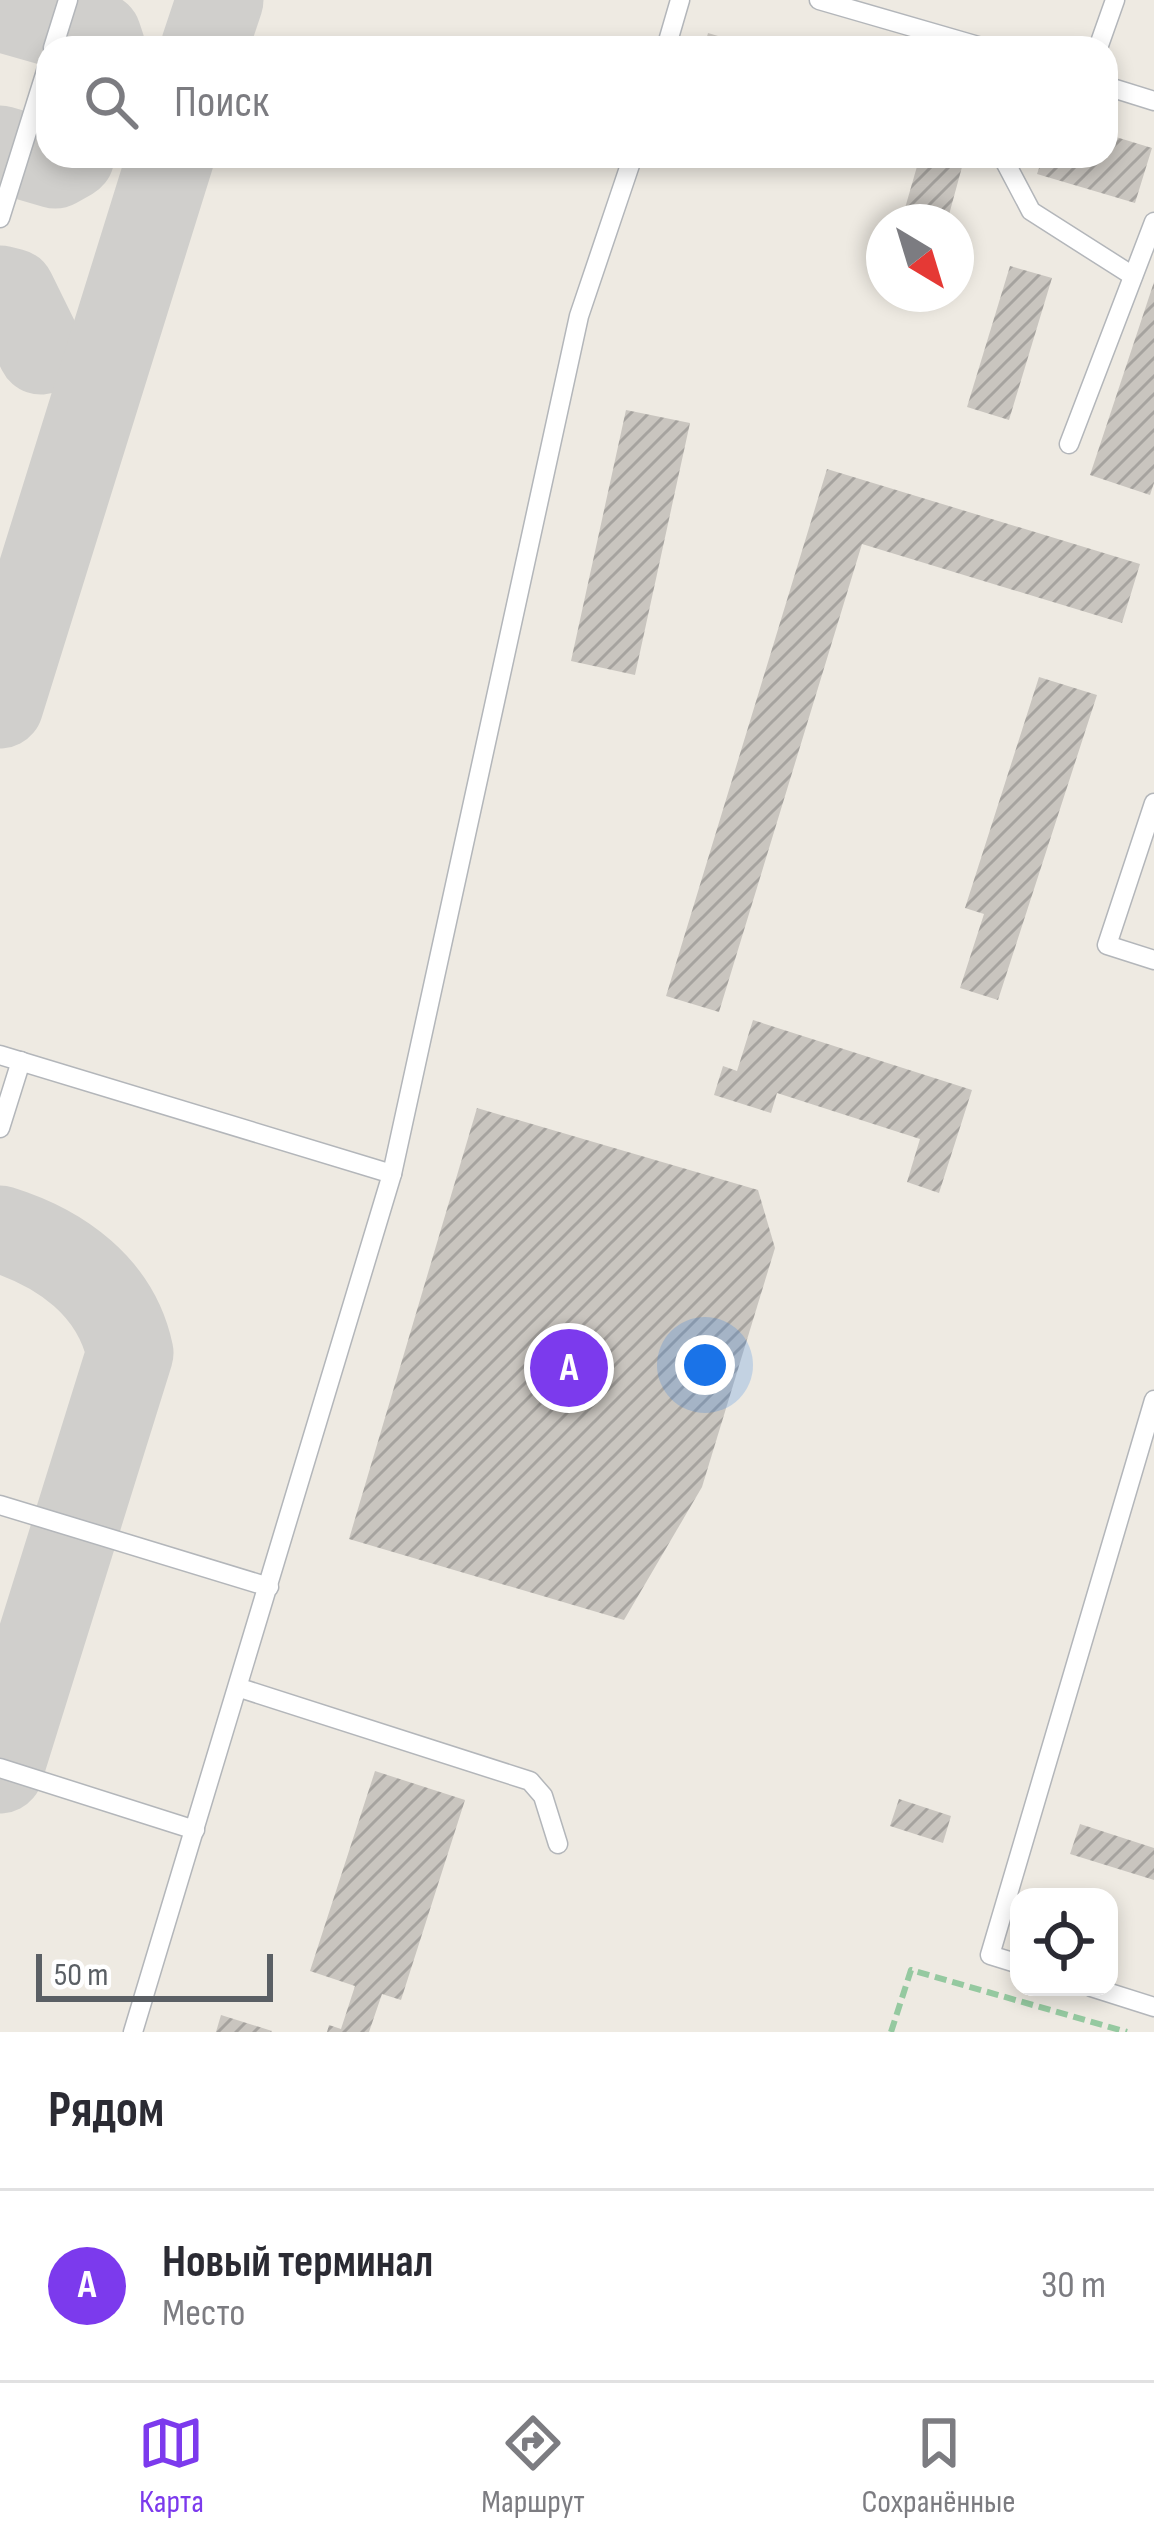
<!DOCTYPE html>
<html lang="ru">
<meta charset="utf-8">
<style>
body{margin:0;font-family:"Sofia Sans Condensed",sans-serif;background:#f7f7f7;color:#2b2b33}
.controls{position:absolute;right:36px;bottom:36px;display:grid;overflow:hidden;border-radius:24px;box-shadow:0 6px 18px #0003}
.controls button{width:108px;height:108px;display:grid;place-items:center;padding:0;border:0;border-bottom:3px solid #e1e1e2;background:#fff;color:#2b2b33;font:60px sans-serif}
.compass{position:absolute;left:866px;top:204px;width:108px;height:108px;border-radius:50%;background:#fff;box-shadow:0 6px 18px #0003;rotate:142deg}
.scale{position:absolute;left:36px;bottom:30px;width:237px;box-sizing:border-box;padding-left:12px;border:6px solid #5a5f64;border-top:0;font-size:33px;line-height:42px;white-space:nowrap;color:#5a5f64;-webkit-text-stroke:9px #fff;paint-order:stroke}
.you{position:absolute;left:705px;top:1365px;width:42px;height:42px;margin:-30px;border:9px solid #fff;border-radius:50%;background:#1a73e8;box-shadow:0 0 0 18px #1a73e833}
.badge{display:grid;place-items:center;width:78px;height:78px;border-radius:50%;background:#7c3aed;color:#fff;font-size:39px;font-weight:700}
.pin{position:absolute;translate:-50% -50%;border:6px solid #fff;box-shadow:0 3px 12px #0006}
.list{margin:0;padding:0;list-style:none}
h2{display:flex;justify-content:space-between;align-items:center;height:156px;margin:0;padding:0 48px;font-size:51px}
h2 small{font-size:39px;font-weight:400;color:#7c7c81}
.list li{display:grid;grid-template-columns:78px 1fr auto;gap:36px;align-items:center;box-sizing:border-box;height:192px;padding:0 48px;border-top:3px solid #e1e1e2}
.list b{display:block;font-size:45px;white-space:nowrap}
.list p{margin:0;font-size:39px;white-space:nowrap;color:#7c7c81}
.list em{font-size:39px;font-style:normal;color:#7c7c81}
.icon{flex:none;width:66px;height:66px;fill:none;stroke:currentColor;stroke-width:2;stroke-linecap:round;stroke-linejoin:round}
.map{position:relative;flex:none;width:1154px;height:2032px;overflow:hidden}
.search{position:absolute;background:#fff;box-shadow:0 6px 18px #0003;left:36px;right:36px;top:36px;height:132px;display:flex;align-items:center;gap:30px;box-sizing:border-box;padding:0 42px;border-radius:36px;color:#7c7c81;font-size:45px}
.sheet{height:348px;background:#fff}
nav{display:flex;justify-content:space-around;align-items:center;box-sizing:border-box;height:168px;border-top:3px solid #e1e1e2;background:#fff;font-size:33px;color:#7c7c81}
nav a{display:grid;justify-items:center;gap:6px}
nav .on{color:#7c3aed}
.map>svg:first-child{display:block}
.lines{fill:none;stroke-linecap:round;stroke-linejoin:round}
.taxiway{stroke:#d0cfcc;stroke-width:87}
.building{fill:url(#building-hatch)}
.lane-casing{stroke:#b3b6ba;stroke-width:21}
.path{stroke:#95c9a0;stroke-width:6;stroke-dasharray:12 6;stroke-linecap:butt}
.lane{stroke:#fff;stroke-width:18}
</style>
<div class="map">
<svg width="1154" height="2032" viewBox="0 0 1154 2032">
<defs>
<pattern id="building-hatch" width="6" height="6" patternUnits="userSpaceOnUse" patternTransform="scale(3)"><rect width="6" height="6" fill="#c9c5bf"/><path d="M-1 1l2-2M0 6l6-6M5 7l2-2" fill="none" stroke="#a6a39f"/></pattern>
</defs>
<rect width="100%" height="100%" fill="#eeeae2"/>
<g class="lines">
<g class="taxiway">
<polyline points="0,8 98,36 102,48"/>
<polyline points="204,48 220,0"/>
<polyline points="0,149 55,165 71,156"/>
<polyline points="0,289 12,292 41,351"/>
<polyline points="0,705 171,156"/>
<path d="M0 1229C61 1248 116 1287 130 1353L0 1770"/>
</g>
</g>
<g class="building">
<polygon points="708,33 755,47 754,48 704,48"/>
<polygon points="1106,134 1152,148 1135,203 1037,174 1043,156 1106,156"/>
<polygon points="847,156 885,156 881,168"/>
<polygon points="920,156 965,156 947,222 901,222"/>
<polygon points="1010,266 1052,278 1009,420 967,407"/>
<polygon points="1154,282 1154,483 1150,495 1090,475"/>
<polygon points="626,410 690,423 635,675 571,661"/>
<polygon points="827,469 1140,564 1122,623 862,544 719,1012 666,996"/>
<polygon points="1039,677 1097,695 998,1000 960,988 984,914 965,908"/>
<polygon points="753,1020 972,1090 939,1193 907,1182 920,1139 777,1093 771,1113 714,1095 723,1066 737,1071"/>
<polygon points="477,1108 758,1190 775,1248 702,1487 624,1620 349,1539"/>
<polygon points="375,1771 465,1800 401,2000 382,1994 369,2032 327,2032 329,2025 341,2029 355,1986 310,1971"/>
<polygon points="899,1799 951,1816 943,1843 890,1826"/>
<polygon points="1080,1824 1154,1848 1154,1880 1070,1854"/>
<polygon points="221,2015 272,2031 271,2032 216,2032"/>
</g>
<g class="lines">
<g class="lane-casing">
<g id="lane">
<polyline points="819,0 985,48"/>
<polyline points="53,48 68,0"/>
<polyline points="666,48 680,0"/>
<polyline points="1098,48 1115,0"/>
<polyline points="1106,86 1154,101"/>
<polyline points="1002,156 1031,211 1133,276"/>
<polyline points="0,218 48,65"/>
<polyline points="1069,444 1154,222"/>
<polyline points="1154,803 1107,945 1154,960"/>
<polyline points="0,1055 392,1174"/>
<polyline points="0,1128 21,1061"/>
<polyline points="0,1505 269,1587"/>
<polyline points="240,1688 530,1781 543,1796 558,1844"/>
<polyline points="0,1768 195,1830"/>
<polyline points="1019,1964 990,1955 1154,1400"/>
<polyline points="1091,1987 1154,2007"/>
<polyline points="133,2032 392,1174 579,316 633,156"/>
</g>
</g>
<polyline class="path" points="891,2032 911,1970 1127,2032"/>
<use href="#lane" class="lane"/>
</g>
</svg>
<div class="controls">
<button><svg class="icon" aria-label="locate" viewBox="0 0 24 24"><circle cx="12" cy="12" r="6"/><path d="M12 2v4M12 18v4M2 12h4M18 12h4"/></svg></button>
</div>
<svg class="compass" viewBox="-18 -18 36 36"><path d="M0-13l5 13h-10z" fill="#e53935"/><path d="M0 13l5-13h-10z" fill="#7c7c81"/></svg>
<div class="scale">50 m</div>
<div class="you"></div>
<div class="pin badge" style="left:569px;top:1368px">A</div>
<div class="search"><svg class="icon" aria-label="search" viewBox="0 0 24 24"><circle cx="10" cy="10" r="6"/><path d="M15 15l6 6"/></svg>Поиск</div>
</div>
<section class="sheet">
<h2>Рядом<small></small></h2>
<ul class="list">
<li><span class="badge">A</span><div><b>Новый терминал</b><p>Место</p></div><em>30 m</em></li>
</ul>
</section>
<nav>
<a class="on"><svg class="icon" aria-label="map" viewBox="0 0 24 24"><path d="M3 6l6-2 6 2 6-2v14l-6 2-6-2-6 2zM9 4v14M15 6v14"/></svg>Карта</a>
<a><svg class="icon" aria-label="directions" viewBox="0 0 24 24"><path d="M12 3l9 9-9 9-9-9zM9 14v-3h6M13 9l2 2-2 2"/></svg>Маршрут</a>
<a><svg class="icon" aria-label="saved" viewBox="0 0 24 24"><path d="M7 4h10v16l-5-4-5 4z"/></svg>Сохранённые</a>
</nav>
